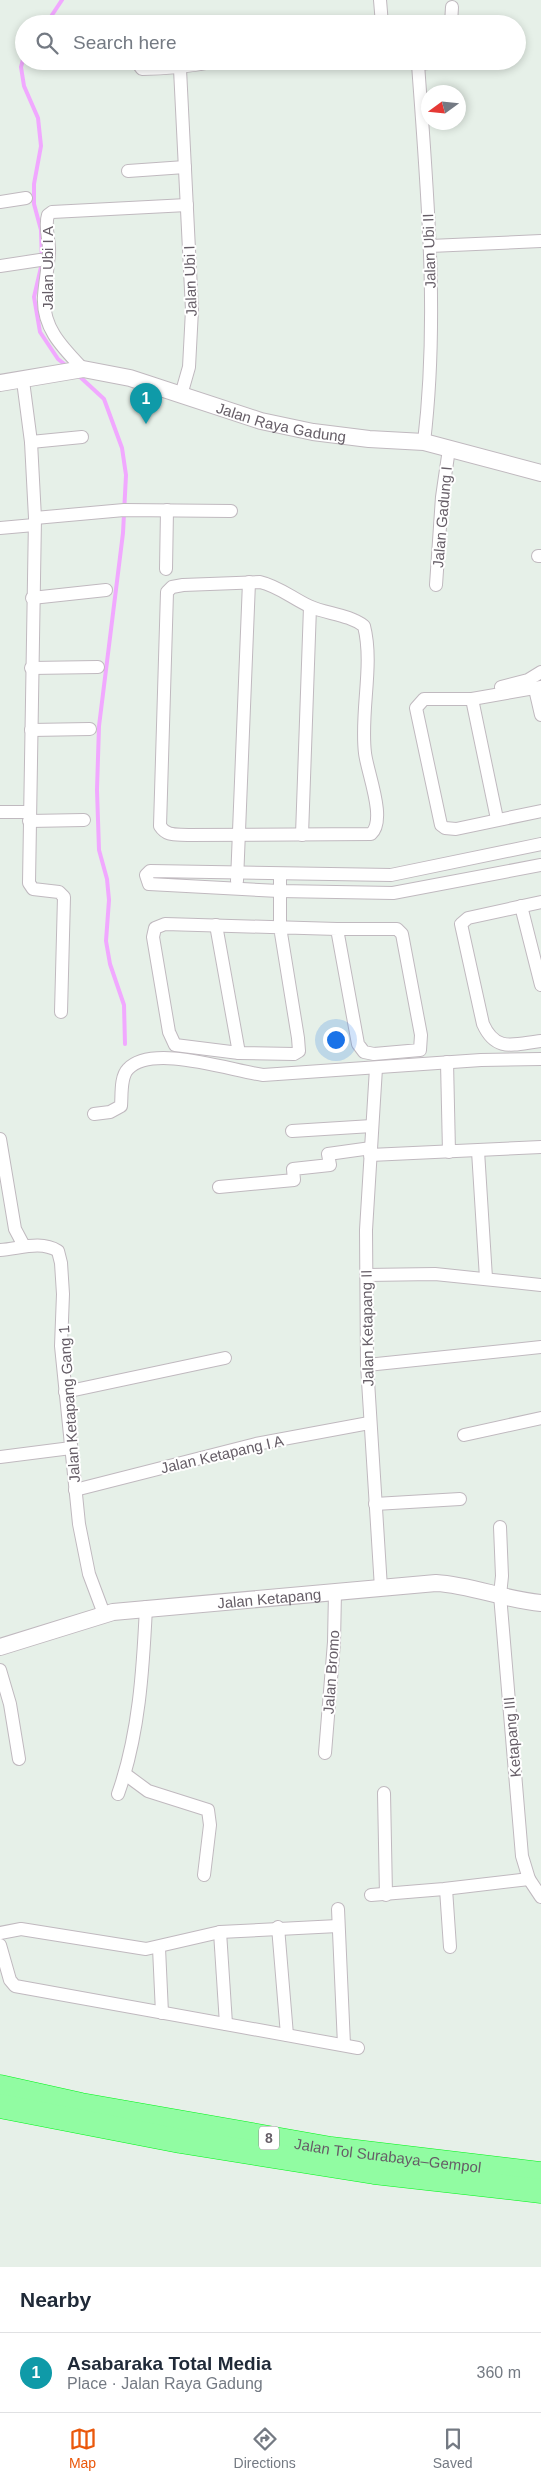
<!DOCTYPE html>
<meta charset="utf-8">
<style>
body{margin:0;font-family:Arial,sans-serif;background:#f6f6f7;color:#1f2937}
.compass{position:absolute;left:421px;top:85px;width:45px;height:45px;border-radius:50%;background:#fff;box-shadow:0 2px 8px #0003;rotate:255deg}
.you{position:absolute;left:335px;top:1039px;width:18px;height:18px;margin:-12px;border:4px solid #fff;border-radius:50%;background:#1a73e8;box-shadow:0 0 0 8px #1a73e833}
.badge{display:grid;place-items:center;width:32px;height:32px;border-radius:50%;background:#ea580c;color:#fff;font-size:16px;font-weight:700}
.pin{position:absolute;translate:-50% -41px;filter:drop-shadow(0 1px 2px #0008)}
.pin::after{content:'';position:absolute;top:26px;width:18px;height:15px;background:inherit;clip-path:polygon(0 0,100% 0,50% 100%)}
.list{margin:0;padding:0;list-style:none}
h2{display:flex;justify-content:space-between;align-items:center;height:65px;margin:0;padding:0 20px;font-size:21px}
h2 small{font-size:16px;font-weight:400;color:#747a83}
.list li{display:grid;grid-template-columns:32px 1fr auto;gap:15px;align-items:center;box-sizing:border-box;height:80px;padding:0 20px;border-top:1px solid #e0e1e3}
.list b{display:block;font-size:19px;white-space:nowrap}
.list p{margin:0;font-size:16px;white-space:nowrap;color:#747a83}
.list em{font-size:16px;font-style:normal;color:#747a83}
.icon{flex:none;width:28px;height:28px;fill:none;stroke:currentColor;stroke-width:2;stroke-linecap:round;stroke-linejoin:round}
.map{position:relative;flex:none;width:541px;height:2267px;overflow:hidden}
.search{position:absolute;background:#fff;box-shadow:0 2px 8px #0003;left:15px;right:15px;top:15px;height:55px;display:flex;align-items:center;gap:12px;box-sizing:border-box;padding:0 18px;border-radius:28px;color:#747a83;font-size:19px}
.sheet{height:145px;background:#fff}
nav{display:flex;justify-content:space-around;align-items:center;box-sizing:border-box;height:70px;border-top:1px solid #e0e1e3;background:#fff;font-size:14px;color:#747a83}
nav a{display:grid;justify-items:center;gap:2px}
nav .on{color:#ea580c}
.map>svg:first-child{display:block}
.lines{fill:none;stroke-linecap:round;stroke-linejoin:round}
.stream{stroke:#f1a8ff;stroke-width:4}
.minor-casing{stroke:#c0b9bf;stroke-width:14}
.tertiary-casing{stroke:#c0b9bf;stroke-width:18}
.motorway-casing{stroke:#01f51a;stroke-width:25}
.minor{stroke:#fff;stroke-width:12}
.tertiary{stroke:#fff;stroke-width:16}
.motorway{stroke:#91fca2;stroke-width:24}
.labels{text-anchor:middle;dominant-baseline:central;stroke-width:4;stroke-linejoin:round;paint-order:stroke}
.shield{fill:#fff;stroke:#948e95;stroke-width:1}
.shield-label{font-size:14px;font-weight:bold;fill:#665e67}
.street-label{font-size:15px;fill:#665e67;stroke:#fff}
</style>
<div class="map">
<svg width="541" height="2267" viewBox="0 0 541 2267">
<rect width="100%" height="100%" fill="#e6f0e8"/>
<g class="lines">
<g class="stream">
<polyline points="46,24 62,0"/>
<polyline points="24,56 21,67 24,86 38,118 41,146 34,184 34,204 41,230 42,263 34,297 40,332 58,359 68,367"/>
<polyline points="78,375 104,399 122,448 126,475 123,533 99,726 97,790 99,850 107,879 109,900 106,941 110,964 124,1005 125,1044"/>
</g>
<g class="minor-casing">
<g id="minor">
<polyline points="380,0 382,24"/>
<polyline points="420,24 420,22"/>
<polyline points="451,24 452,7"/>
<path d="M136 61 142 69C169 69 192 66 218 61"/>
<path d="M416 61 418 64C427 190 439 317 424 442"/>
<polyline points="418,64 448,61"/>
<polyline points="180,69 192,310 189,367 181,395"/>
<polyline points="128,171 185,167"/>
<polyline points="0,202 26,198"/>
<polyline points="430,246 541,241"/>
<polyline points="0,266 40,260"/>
<path d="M83 369C63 348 42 328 44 296 45 282 48 268 49 253 50 241 44 227 48 215L52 212 187 205"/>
<polyline points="23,381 31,442 35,518 29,883 33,889 59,892 64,897 61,1012"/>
<polyline points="31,442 82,437"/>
<polyline points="35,518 124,510 231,511"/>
<polyline points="0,528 34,525"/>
<polyline points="538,556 541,556"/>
<polyline points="166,569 167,510"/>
<path d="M260 582C278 586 292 598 309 606 326 614 348 614 364 626 374 665 360 712 365 753 367 772 387 820 371 834L188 835C177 834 167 837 160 826L167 592 172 587 183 585Z"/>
<polyline points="436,585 442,497 449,449"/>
<polyline points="32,598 106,590"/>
<polyline points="31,668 98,667"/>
<polyline points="501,687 528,680 541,672"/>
<polyline points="541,687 472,699 424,699 416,708 441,825 445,828 456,829 541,811"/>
<polyline points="535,689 541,715"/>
<polyline points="472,699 497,819"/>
<polyline points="31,730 90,729"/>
<polyline points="0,812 29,812"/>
<polyline points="29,821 84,820"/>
<polyline points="302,835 310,607"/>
<polyline points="541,844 391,875 150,871 146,875 149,884 279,891 393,893 541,865"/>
<polyline points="280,875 280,927 298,1038 299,1051 294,1054 239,1053 175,1045 169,1032 153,937 155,928 165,924 337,929 397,929 402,934 421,1035 420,1050 374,1054 364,1052 358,1044 337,929"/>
<polyline points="237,881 249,582"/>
<path d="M541 902 468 918 461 924 483 1024C496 1053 514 1044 541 1041"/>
<polyline points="521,906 541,985"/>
<polyline points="216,925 239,1053"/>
<polyline points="447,1062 449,1152"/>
<polyline points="376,1068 366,1230 367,1365 381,1588"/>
<path d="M94 1114 110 1112 121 1106C122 1095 120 1077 128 1069 152 1043 232 1071 263 1075L481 1060 541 1059"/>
<polyline points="292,1131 372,1126"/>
<polyline points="0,1139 15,1229 24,1246"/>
<polyline points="478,1151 486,1278"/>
<polyline points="370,1155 541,1147"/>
<polyline points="219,1187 294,1180 293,1169 330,1165 328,1154 371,1148"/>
<path d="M0 1250C19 1249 40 1240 58 1251L61 1263 63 1294 61 1346 79 1524 89 1574 104 1614"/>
<polyline points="366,1275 435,1274 541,1285"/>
<polyline points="367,1365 541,1347"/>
<polyline points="65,1392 225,1358"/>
<polyline points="464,1435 541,1418"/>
<polyline points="0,1457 71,1448"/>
<polyline points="75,1490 256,1444 369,1423"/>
<polyline points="375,1504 460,1499"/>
<polyline points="500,1527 502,1576 500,1595 522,1856 529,1879 541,1897"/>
<polyline points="0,1670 10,1704 19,1759"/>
<polyline points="325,1753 334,1642 335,1592"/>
<polyline points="125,1774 148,1791 208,1810 210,1825 204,1875"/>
<polyline points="384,1793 386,1895"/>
<path d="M118 1794C139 1735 143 1670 146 1607"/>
<polyline points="446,1889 450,1947"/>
<polyline points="371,1895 444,1889 529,1879"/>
<polyline points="338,1909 344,2045"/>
<polyline points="278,1927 287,2035"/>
<polyline points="220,1932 226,2024"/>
<polyline points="0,1933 21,1929 146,1949 220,1932 338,1926"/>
<polyline points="0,1945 10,1980 15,1986 358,2048"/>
<polyline points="159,1948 162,2013"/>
</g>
</g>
<g class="tertiary-casing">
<g id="tertiary">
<path id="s1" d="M0 383 83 369 130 378 261 421 313 432 369 439 424 442 541 473"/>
<path id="s2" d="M0 1647 113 1612 436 1583C472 1585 505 1600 541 1603"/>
</g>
</g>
<g class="motorway-casing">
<g id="motorway">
<path id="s3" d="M0 2087 81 2105 331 2149 541 2174"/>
<polyline points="0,2106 180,2141 374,2172 541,2191"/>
</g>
</g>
<use href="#minor" class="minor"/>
<use href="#tertiary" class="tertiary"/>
<use href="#motorway" class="motorway"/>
</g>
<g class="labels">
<rect class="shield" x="259" y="2126.5" width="20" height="23" rx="4"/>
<g class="shield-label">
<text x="269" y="2138">8</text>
</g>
<g class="street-label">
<text transform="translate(429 251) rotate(-92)">Jalan Ubi II</text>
<text transform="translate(47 268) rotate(-90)">Jalan Ubi I A</text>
<text transform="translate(190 281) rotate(-92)">Jalan Ubi I</text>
<text stroke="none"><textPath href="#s1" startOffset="290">Jalan Raya Gadung</textPath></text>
<text transform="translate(442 517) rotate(-85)">Jalan Gadung I</text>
<text transform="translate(367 1328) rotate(-91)">Jalan Ketapang II</text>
<text transform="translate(69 1404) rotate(-94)">Jalan Ketapang Gang 1</text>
<text transform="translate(222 1454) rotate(-13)">Jalan Ketapang I A</text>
<text stroke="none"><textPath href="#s2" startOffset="275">Jalan Ketapang</textPath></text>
<text transform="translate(331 1672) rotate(-86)">Jalan Bromo</text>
<text transform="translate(512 1737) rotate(-95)">Ketapang III</text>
<text stroke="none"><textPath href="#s3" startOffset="394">Jalan Tol Surabaya–Gempol</textPath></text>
</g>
</g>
</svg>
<svg class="compass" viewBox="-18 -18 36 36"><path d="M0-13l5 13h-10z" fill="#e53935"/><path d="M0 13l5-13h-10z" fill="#747a83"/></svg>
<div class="you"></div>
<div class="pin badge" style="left:146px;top:424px;background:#0f9aa8">1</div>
<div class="search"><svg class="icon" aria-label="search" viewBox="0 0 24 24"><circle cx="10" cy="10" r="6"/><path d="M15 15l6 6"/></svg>Search here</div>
</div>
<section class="sheet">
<h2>Nearby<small></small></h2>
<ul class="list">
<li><span class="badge" style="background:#0f9aa8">1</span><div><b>Asabaraka Total Media</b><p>Place · Jalan Raya Gadung</p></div><em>360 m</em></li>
</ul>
</section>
<nav>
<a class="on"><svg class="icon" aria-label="map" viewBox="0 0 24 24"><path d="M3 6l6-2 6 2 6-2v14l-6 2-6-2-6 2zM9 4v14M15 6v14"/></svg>Map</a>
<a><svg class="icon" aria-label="directions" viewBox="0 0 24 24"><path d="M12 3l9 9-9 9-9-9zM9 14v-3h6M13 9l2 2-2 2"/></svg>Directions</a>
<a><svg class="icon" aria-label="saved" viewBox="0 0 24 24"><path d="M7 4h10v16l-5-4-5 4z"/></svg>Saved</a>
</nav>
